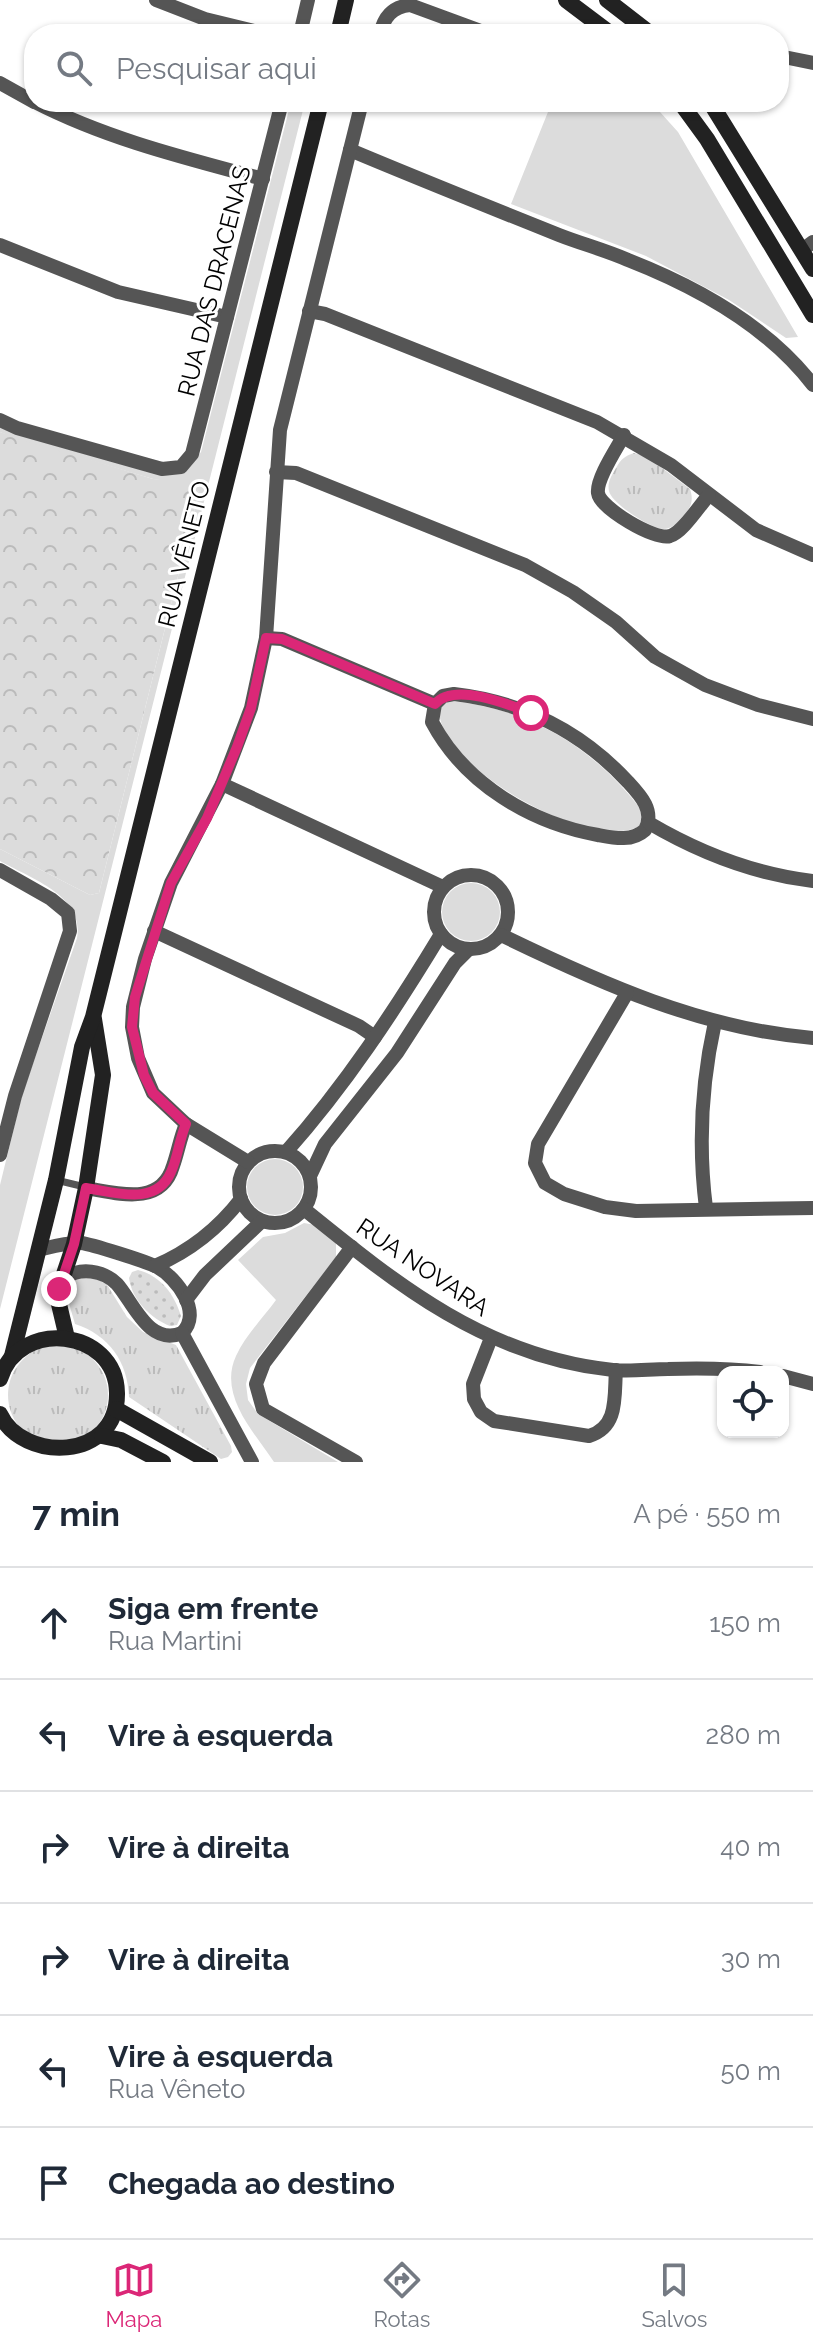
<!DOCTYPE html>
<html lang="pt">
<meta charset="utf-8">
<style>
body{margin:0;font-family:Raleway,sans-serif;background:#f6f6f7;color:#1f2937}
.controls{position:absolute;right:24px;bottom:24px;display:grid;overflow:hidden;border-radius:16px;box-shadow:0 2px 6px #0004}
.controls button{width:72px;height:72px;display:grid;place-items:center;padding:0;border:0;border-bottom:2px solid #e0e1e3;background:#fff;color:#1f2937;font:40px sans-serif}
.stop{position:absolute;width:24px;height:24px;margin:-18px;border:6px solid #db2777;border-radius:50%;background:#fff}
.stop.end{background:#db2777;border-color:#fff;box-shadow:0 2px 8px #0008}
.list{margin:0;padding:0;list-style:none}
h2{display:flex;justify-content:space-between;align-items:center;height:104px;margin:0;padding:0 32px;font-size:34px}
h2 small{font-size:26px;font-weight:400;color:#747a83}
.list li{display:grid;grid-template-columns:52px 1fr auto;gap:24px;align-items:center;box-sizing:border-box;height:112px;padding:0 32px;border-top:2px solid #e0e1e3}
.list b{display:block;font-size:30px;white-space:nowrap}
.list p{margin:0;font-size:26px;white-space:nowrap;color:#747a83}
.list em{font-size:26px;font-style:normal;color:#747a83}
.icon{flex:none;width:44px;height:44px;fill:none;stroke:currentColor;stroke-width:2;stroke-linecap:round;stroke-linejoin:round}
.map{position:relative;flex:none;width:813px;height:1462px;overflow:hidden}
.search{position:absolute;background:#fff;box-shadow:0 2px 6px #0004;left:24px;right:24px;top:24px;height:88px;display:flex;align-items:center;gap:20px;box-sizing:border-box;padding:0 28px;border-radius:32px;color:#747a83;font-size:30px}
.sheet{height:776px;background:#fff}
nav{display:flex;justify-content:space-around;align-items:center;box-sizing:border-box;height:112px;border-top:2px solid #e0e1e3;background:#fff;font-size:22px;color:#747a83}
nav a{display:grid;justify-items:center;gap:4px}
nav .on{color:#db2777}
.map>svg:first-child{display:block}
.grass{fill:url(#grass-tufts)}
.forest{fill:url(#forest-crowns)}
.park{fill:#dcdcdc}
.garden{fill:url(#garden-dots)}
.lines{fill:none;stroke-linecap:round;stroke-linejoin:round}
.lane{stroke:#555;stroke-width:7}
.street{stroke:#555;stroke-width:14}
.secondary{stroke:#222;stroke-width:16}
.route{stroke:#db2777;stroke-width:10}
.labels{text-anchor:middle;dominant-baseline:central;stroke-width:6;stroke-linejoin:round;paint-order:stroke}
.street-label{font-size:24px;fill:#000;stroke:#fff}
</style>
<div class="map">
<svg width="813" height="1462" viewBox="0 0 813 1462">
<defs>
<pattern id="grass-tufts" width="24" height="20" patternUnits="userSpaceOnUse" patternTransform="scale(2)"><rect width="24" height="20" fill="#dcdcdc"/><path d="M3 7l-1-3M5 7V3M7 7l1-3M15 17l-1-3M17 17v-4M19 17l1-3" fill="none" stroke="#bbb"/></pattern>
<pattern id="forest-crowns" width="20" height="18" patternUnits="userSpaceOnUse" patternTransform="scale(2)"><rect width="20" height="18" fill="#dcdcdc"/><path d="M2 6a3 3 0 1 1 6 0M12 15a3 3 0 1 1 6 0" fill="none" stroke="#bbb"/></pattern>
<pattern id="garden-dots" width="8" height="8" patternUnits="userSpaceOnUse" patternTransform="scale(2)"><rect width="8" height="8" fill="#dcdcdc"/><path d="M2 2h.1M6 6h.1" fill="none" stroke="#bbb" stroke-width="1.8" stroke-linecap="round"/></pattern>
</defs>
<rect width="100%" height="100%" fill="#fff"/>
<g class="grass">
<path d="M634 453 646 456 690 489C694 501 691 508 683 516 677 523 672 529 663 529 650 528 611 503 609 491 607 482 612 475 616 468 621 459 625 456 634 453Z"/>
<path d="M82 1273 106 1283 127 1317 143 1332 176 1345 231 1446 232 1452 228 1457 221 1459 129 1397C128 1362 109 1335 75 1324L66 1293 67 1284Z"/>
<circle cx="58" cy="1395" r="50"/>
</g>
<polygon class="forest" points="0,432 153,479 180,481 194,485 199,492 99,893 90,895 0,849"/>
<g class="park">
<path d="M291 102H305L0 1309V1185L22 1095 77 938C85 896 30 878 0 861V849L90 895 99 893 199 492 193 485 153 479 15 438 0 432V424L189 468 201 452Z"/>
<polygon points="552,102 651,102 678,132 798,337 786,338 729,300 646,256 511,204"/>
<path d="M450 701C529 708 595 748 642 811L640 826C590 853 441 768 439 711L443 704Z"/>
<circle cx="471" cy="912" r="29"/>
<circle cx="275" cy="1187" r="28"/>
<path d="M304 1223 315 1225 336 1243V1257L250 1368 246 1384 248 1400 258 1414 338 1462H274C254 1432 218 1395 236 1356 245 1336 263 1318 276 1300L238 1260 263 1237 285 1233Z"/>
</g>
<path class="garden" d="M138 1270C161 1276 174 1294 181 1316L177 1325 170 1326C150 1318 132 1300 129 1278L132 1272Z"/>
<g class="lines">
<polyline class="lane" points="56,1180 85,1187"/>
<g class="street">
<polyline points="156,0 205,19 266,34"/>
<polyline points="300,34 308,0"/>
<path d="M380 34C384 17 392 7 410 5L489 34"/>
<polyline points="779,56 813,63"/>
<polyline points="0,83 34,102"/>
<path d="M35 102C107 139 185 158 263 179"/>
<path d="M350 150C419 179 489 207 559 235 582 244 605 250 628 260 697 287 767 325 813 385"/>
<polyline points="0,245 118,292 227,317"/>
<polyline points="802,250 813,242"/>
<polyline points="309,311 325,314 597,422 671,465 756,530 813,555"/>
<polyline points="0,420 17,428 162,469 181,467 192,454 282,102"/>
<path d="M624 435C617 448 596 479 598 493 600 508 655 541 670 536 682 533 700 505 709 495"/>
<polyline points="276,472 296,473 525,565 573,592 616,622 655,657 705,685 758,705 813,719"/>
<polyline points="266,638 282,639 435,704"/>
<path d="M454 694C522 702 581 731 628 782 641 796 655 811 645 830 632 842 614 838 598 835 531 823 465 784 432 722L435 704 443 696Z"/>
<polyline points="222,784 443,887"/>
<path d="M649 823C700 853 754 874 813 881"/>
<polyline points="0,870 51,899 68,913 70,931 15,1096 0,1155"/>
<circle cx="471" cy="912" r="37"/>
<polyline points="154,931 359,1026 375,1037"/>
<path d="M501 935C600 983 702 1029 813 1038"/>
<polyline points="627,993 538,1144 535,1163 545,1183 564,1194 605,1207 636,1211 813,1208"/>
<circle cx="275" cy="1187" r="36"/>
<path d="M286 1152C345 1086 395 1010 441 934"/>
<polyline points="248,1162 186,1124 153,1093 138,1058 132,1027 133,1007 145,959 171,883 222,784 251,708 266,638 280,430 362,102"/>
<polyline points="310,1176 325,1144 397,1053 455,963 469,949"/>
<path d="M86 1188C117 1193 161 1207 173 1166 178 1152 180 1138 186 1124"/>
<path d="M706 1208C698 1145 701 1085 715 1022"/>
<path d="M304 1209C399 1286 487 1357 613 1370 631 1372 650 1369 668 1369 699 1368 729 1368 760 1372"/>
<polyline points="352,1247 264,1363 256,1384 263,1409 356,1462"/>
<path d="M38 1250C51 1247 67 1242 81 1243 91 1244 148 1262 157 1267 177 1278 203 1313 182 1333 149 1347 133 1302 117 1284 103 1270 80 1267 65 1278"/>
<path d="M155 1266C190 1251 218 1229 241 1199"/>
<polyline points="186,1300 205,1275 262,1221"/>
<polyline points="182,1333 252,1462"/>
<path d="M491 1338 473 1384 474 1399 481 1412 494 1421 589 1436C619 1427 614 1396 616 1370"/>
<polyline points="783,1376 813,1384"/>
</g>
<g class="secondary">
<polyline points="566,0 611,34"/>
<polyline points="607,0 651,34"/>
<polyline points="338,34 346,0"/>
<polyline points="680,102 707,139 813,315"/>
<polyline points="710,102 813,269"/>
<polyline points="67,1338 58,1300 59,1289 74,1244 86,1188 103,1075 94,1019"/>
<polyline points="12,1356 56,1180 82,1047 93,1017 321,102"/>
<path d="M0 1379C18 1318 116 1328 117 1393 118 1462 22 1462 0 1414"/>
<polyline points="116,1409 210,1462"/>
<polyline points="102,1436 121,1440 163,1462"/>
</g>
</g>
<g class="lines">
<path class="route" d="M59 1289 74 1244 86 1188C115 1192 156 1207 171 1172 178 1157 179 1140 186 1124L153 1093 144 1075 132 1027 135 997 171 883 207 818 237 747 251 708 266 638 282 639 435 704C454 682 508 704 531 713"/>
</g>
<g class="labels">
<g class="street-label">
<text transform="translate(214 281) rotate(-76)">RUA DAS DRACENAS</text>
<text transform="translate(184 554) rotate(-76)">RUA VÊNETO</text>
<text transform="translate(423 1267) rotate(34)">RUA NOVARA</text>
</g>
</g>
</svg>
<div class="controls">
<button><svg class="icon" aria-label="locate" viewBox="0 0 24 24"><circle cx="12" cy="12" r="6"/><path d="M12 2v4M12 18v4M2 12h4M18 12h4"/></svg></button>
</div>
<div class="stop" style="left:531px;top:713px"></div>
<div class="stop end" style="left:59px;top:1289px"></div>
<div class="search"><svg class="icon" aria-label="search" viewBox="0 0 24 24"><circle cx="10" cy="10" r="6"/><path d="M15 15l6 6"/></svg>Pesquisar aqui</div>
</div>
<section class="sheet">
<h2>7 min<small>A pé · 550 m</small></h2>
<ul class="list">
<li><svg class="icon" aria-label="ahead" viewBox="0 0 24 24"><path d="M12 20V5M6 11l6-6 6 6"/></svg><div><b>Siga em frente</b><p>Rua Martini</p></div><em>150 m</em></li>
<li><svg class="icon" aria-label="left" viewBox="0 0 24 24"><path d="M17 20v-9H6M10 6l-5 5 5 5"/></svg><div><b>Vire à esquerda</b></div><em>280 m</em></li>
<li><svg class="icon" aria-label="right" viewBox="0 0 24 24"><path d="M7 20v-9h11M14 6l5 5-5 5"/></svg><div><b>Vire à direita</b></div><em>40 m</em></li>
<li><svg class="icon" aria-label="right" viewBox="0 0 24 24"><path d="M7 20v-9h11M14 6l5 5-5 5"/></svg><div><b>Vire à direita</b></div><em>30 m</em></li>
<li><svg class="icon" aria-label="left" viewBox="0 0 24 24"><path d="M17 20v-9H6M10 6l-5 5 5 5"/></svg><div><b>Vire à esquerda</b><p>Rua Vêneto</p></div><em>50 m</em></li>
<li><svg class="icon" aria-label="arrive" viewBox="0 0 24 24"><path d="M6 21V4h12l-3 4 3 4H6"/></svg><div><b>Chegada ao destino</b></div></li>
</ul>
</section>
<nav>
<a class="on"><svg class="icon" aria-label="map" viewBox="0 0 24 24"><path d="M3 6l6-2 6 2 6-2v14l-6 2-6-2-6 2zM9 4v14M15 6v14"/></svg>Mapa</a>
<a><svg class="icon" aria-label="directions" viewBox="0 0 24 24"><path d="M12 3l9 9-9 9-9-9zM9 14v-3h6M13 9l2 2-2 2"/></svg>Rotas</a>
<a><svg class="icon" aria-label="saved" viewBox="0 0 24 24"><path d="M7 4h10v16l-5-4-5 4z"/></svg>Salvos</a>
</nav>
